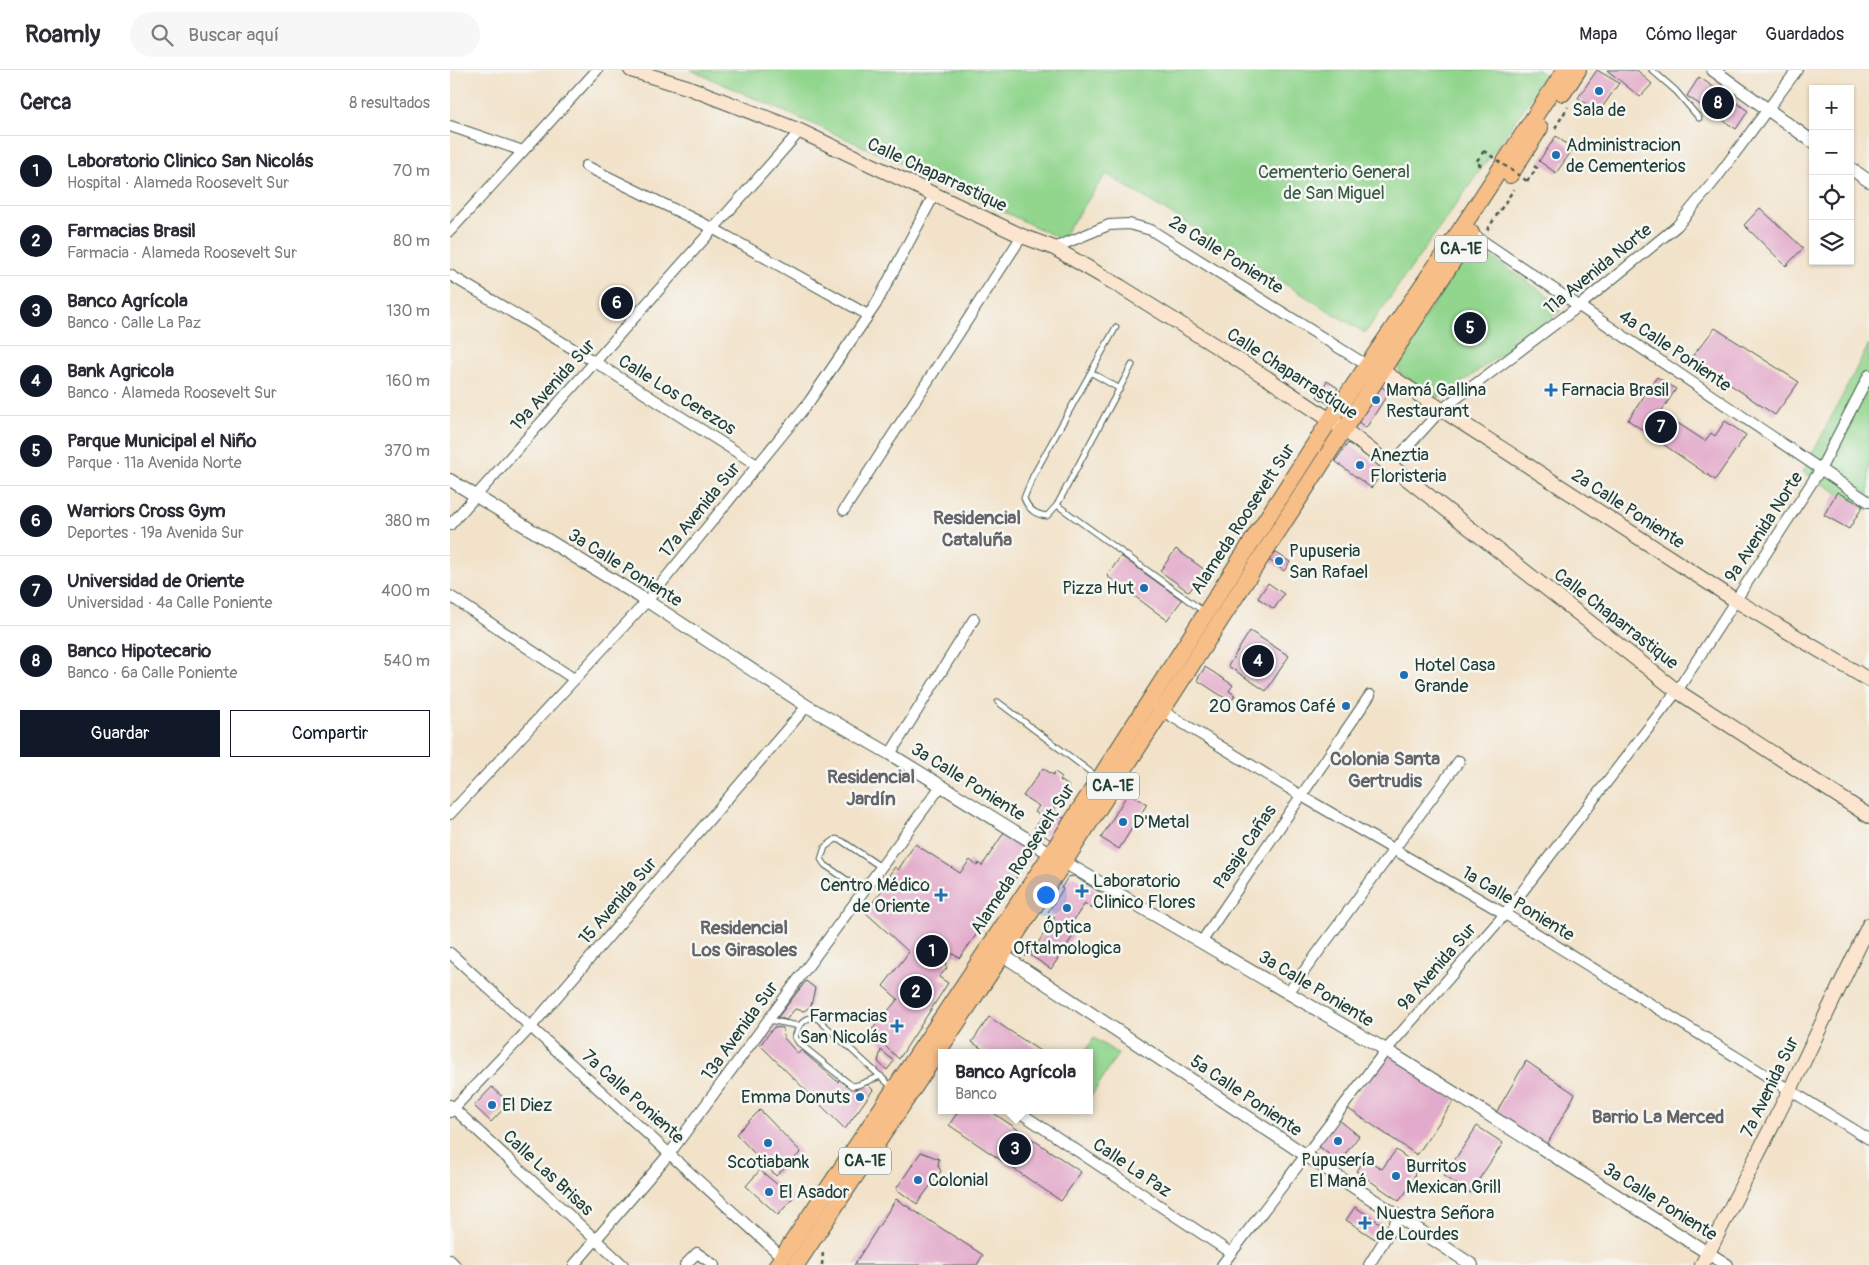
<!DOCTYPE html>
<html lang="es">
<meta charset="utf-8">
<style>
body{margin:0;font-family:Pangolin,sans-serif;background:#f7f7f7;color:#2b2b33}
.controls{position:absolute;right:15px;top:15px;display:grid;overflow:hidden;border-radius:0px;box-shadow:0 1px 4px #0004}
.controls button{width:45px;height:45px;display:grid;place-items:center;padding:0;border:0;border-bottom:1px solid #e1e1e2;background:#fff;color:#2b2b33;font:25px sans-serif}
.you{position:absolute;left:595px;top:824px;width:18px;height:18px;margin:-12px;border:4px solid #fff;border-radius:50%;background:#1a73e8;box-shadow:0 0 0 8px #1a73e833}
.badge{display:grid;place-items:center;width:32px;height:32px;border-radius:50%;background:#111827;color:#fff;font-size:16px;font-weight:700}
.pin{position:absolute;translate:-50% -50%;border:2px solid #fff;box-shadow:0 1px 5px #0006}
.popup{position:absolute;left:488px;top:979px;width:155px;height:65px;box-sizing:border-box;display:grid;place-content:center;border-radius:0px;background:#fff;filter:drop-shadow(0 1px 4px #0005);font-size:16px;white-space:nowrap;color:#7c7c81}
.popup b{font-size:19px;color:#2b2b33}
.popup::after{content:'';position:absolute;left:50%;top:100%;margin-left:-10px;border:10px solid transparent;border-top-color:#fff}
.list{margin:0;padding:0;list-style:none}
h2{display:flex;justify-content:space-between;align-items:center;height:65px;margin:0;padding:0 20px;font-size:21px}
h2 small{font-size:16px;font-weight:400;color:#7c7c81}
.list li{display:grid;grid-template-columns:32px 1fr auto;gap:15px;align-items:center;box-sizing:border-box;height:70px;padding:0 20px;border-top:1px solid #e1e1e2}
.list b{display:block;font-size:19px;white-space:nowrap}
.list p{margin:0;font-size:16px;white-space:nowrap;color:#7c7c81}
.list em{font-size:16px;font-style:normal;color:#7c7c81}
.actions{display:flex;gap:10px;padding:15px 20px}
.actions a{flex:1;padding:11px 0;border:1px solid #111827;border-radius:0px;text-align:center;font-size:18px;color:#111827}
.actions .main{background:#111827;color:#fff}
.icon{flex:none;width:28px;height:28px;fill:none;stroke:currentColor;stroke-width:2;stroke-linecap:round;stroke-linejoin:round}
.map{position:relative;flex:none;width:1419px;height:1195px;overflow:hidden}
header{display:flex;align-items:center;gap:30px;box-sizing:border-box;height:70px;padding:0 25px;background:#fff;border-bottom:1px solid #e1e1e2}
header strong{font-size:24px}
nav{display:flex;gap:28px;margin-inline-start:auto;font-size:18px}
.search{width:350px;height:45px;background:#f7f7f7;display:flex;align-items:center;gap:12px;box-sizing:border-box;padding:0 18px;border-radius:28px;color:#7c7c81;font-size:19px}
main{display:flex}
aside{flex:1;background:#fff}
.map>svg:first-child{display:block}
.green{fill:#92d68e;stroke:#588a61}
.building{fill:#e3abcb}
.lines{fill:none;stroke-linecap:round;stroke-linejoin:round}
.service-casing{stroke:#3f564a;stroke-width:7}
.minor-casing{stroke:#3f564a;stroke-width:12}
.tertiary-casing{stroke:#3f564a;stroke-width:14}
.secondary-casing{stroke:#3f564a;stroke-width:16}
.trunk-casing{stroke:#3f564a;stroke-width:18}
.path{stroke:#3f564a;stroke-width:2.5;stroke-dasharray:4 4;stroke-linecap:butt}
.service{stroke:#fff;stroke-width:5}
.minor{stroke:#fff;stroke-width:10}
.tertiary{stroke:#fff;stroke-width:12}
.secondary{stroke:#fce5cf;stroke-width:14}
.trunk{stroke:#f7be88;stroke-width:16}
.path-bridge{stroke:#3f564a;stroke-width:2.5;stroke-dasharray:4 4;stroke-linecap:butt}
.poi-dot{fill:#1f6fb2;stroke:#f6f6f2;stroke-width:2}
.labels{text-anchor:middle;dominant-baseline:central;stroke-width:5;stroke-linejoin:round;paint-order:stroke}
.shield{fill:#f6f6f2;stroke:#60746d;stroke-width:1}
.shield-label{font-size:16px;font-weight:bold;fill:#1f3d34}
.poi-label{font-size:18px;fill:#1f3d34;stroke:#f6f6f2;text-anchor:start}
.park-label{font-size:18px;fill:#365c46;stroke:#f6f6f2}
.street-label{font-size:18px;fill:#1f3d34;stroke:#f6f6f2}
.neighbourhood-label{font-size:19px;font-weight:bold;fill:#646469;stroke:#f6f6f2}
</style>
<header>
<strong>Roamly</strong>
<div class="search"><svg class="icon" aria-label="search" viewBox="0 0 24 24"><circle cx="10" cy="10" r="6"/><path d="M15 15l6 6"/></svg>Buscar aquí</div>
<nav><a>Mapa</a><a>Cómo llegar</a><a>Guardados</a></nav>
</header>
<main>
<aside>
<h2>Cerca<small>8 resultados</small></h2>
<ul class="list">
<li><span class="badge">1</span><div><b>Laboratorio Clinico San Nicolás</b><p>Hospital · Alameda Roosevelt Sur</p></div><em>70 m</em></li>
<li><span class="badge">2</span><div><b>Farmacias Brasil</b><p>Farmacia · Alameda Roosevelt Sur</p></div><em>80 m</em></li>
<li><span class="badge">3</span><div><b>Banco Agrícola</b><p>Banco · Calle La Paz</p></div><em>130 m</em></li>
<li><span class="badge">4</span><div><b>Bank Agricola</b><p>Banco · Alameda Roosevelt Sur</p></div><em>160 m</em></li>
<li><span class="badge">5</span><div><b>Parque Municipal el Niño</b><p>Parque · 11a Avenida Norte</p></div><em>370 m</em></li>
<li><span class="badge">6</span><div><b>Warriors Cross Gym</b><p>Deportes · 19a Avenida Sur</p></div><em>380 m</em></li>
<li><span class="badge">7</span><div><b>Universidad de Oriente</b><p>Universidad · 4a Calle Poniente</p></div><em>400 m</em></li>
<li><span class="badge">8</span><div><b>Banco Hipotecario</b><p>Banco · 6a Calle Poniente</p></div><em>540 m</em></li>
</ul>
<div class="actions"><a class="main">Guardar</a><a>Compartir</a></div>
</aside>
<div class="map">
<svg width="1419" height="1195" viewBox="0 0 1419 1195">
<rect width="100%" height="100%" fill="#f6f6f2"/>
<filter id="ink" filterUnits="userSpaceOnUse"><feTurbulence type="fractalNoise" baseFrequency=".02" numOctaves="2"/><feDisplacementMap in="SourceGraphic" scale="10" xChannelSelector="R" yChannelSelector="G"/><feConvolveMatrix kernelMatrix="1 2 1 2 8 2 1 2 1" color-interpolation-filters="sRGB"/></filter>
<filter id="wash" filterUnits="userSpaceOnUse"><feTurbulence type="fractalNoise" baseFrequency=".0096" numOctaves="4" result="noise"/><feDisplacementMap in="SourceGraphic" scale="20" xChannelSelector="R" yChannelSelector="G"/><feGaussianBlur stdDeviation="1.12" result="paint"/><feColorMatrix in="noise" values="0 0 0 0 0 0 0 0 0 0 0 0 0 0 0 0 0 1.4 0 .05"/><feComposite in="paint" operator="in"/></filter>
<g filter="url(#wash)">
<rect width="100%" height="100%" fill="#f2e2c9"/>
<g class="green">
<polygon points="241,0 1088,0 1097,6 915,263 656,104 611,169 464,99"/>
<polygon points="1020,178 1028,178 1107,232 1110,241 995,325 986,327 950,303 947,290"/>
<polygon points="1419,274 1419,441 1353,402"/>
<polygon points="644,968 668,984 640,1028 639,983 634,983"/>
</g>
<g id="blocks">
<g class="building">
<polygon points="1147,0 1169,13 1149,42 1128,28"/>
<polygon points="1157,0 1187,0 1202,14 1190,27"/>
<polygon points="1249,7 1298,41 1286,59 1237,26"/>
<polygon points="1106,66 1123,79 1106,103 1089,91"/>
<polygon points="1310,138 1353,178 1336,196 1294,155"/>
<polygon points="1265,258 1349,312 1325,345 1241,288"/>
<polygon points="1207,307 1226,319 1211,342 1255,371 1261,363 1265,366 1275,351 1296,365 1265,410 1178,350"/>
<polygon points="877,311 888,318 878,334 867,327"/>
<polygon points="929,315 939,322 916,358 906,350"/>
<polygon points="898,373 935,400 921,418 885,391"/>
<polygon points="1387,422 1413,436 1399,459 1374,445"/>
<polygon points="726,479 755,500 739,522 710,501"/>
<polygon points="825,482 840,492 834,501 819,490"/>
<polygon points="671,486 732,530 717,550 657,506"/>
<polygon points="818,513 834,524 824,539 808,528"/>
<polygon points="800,561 839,586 816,621 778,596"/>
<polygon points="755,597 783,615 779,621 785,625 781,632 747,610"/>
<polygon points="593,698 603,705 605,702 612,707 610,710 619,716 602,741 615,749 601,770 584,759 592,747 585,742 589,736 573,726"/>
<polygon points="678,723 697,734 669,779 651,768"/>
<polygon points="555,761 586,779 510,888 497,881 492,887 497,892 495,895 497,898 489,907 498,913 449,989 420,962 448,929 433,916 459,882 415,842 442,808 439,805 445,797 448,800 465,774 510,803 520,790 527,796 528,793 532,796"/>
<polygon points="624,806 651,823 641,839 635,833 620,856 627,860 601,899 580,885 605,847 598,842 613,819 611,818 618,807"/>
<polygon points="356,911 365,918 361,936 354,941 345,939 336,950 328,947"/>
<polygon points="539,947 593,983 538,983 522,972"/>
<polygon points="324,957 333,958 334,968 348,984 351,980 388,1012 389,1009 406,1020 416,1013 423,1020 395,1059 310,975"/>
<polygon points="431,980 444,991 437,1000 428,992"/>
<polygon points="938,984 1005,1029 967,1085 897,1038"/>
<polygon points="1076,991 1125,1024 1094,1080 1043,1048"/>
<polygon points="42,1017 59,1033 41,1052 24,1036"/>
<polygon points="310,1040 351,1082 326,1106 286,1064"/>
<polygon points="509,1040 539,1040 631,1102 611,1131 499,1055"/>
<polygon points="888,1049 909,1066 889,1092 867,1075"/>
<polygon points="1027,1056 1053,1073 1020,1123 994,1106"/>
<polygon points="946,1080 967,1095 962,1114 949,1131 906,1101 915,1088 932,1099"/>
<polygon points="471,1082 489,1089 488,1096 491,1101 467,1134 446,1119"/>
<polygon points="310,1100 343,1128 328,1145 296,1116"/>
<polygon points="446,1129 533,1185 527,1195 404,1195"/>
<polygon points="905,1137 933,1155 925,1169 896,1150"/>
</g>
</g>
</g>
<g filter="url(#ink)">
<use href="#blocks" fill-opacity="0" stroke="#3f564a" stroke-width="1"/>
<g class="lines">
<g class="service-casing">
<g id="service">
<polyline points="1202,0 1226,21 1249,48"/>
<polyline points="682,295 607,435 753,541"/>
<polyline points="642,303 670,319"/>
<path d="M607 435 597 446C585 445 578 439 574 428L583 406 666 257"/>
<polyline points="548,632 647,707"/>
<polyline points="413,821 375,795 371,789 375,777 386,769 392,771 431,797"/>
<path d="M319 950 349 956C356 949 359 946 368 949L443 1018"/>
<polyline points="349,956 345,967 349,973 402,1016 408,1015 431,1006"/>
</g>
</g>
<g class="minor-casing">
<g id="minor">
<polyline points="0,56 73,81"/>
<polyline points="136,96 264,159 418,245"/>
<polyline points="0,161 147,0"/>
<polyline points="1018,161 1419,432"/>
<polyline points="604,178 659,155 679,154 701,160 918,296"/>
<polyline points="0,205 145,292 307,395"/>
<polyline points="941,395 991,340 1129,236 1227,156 1265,110 1347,0"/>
<polyline points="394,440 572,166"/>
<polyline points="0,455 350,61"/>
<polyline points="0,526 124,609"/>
<polyline points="708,638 850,725 1055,844 1419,1069"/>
<polyline points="440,684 524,549"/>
<polyline points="0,744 197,531 359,332 426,234 484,125"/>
<polyline points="752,871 920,625"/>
<polyline points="0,883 332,1187"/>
<polyline points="838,923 1009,691"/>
<polyline points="0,1035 173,1195"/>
<polyline points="566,1040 781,1183"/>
<polyline points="0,1042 80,958 357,636"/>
<polyline points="0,1190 5,1195"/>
<polyline points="124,1195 220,1083 491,716"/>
<polyline points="235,1195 247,1183 264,1195"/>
<polyline points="772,1195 936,980 1055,844 1227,621 1370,400 1419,305"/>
<polyline points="919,1195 948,1148"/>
</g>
</g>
<g class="tertiary-casing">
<g id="tertiary">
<polyline points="1263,0 1363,72"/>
<polyline points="1400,98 1419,111"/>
<polyline points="0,410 197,531 357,636 440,684 614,792 936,980 1277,1195"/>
<polyline points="551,884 1022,1195"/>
</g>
</g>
<g class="secondary-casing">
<g id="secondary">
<polyline points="181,0 237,17 350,61 572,166 604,178 671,217 817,308 895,360 1227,621 1419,746"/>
<polyline points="923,295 1285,530 1419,610"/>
<polyline points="1252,1195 1340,1020 1419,855"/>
</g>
</g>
<g class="trunk-casing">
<g id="trunk">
<polyline points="1113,23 1128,0"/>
<polyline points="1060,105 1090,58"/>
<polyline points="327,1195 601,784 880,350 1013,156 1115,0"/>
<polyline points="346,1195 614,792 1021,163"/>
</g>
</g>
<g class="path">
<polyline points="1105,58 1118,37"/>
<polyline points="1034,81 1026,92 1034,98"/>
<polyline points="1077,111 1087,98 1082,95"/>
<polyline points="1037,160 1064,119"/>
<polyline points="576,875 575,881 577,887"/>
<polyline points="372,1195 373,1182"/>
</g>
<use href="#service" class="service"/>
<use href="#minor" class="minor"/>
<use href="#tertiary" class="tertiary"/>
<use href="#secondary" class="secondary"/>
<use href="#trunk" class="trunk"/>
<polyline class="path-bridge" points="1034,81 1077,111"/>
</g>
</g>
<g class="poi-dot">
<circle cx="1149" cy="21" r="5"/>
<circle cx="1106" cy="85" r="5"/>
<path d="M1098.5 312.5h5v5h5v5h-5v5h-5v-5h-5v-5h5z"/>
<circle cx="926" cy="330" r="5"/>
<circle cx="910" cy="395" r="5"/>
<circle cx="829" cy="491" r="5"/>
<circle cx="694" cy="518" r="5"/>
<circle cx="954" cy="605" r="5"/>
<circle cx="896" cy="636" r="5"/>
<circle cx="673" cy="752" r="5"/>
<path d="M629.5 813.5h5v5h5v5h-5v5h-5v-5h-5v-5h5z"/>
<path d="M488.5 817.5h5v5h5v5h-5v5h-5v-5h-5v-5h5z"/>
<circle cx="617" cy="838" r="5"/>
<path d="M444.5 948.5h5v5h5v5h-5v5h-5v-5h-5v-5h5z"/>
<circle cx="410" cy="1027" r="5"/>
<circle cx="42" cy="1035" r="5"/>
<circle cx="888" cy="1071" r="5"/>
<circle cx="318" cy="1073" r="5"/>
<circle cx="946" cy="1106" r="5"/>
<circle cx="468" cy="1110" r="5"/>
<circle cx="319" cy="1122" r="5"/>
<path d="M912.5 1145.5h5v5h5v5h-5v5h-5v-5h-5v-5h5z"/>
</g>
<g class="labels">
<g class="shield">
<rect x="985" y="165.5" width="52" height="27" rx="4"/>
<rect x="637" y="702.5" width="52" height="27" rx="4"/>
<rect x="389" y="1077.5" width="52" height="27" rx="4"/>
</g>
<g class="shield-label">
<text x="1011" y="179">CA-1E</text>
<text x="663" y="716">CA-1E</text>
<text x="415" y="1091">CA-1E</text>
</g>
<g class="poi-label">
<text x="1149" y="40" text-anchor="middle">Sala de</text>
<text x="1116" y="75">Administracion<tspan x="1116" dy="21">de Cementerios</tspan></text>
<text x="936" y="320">Mamá Gallina<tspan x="936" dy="21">Restaurant</tspan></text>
<text x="1111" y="320">Farnacia Brasil</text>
<text x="920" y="385">Aneztia<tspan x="920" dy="21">Floristeria</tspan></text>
<text x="839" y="481">Pupuseria<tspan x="839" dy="21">San Rafael</tspan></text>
<text x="684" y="518" text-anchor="end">Pizza Hut</text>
<text x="964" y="595">Hotel Casa<tspan x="964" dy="21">Grande</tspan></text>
<text x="886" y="636" text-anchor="end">20 Gramos Café</text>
<text x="683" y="752">D'Metal</text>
<text x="643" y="811">Laboratorio<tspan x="643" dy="21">Clinico Flores</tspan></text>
<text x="480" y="815" text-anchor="end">Centro Médico<tspan x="480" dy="21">de Oriente</tspan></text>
<text x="617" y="857" text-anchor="middle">Óptica<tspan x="617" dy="21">Oftalmologica</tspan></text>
<text x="437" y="946" text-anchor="end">Farmacias<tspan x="437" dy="21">San Nicolás</tspan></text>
<text x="400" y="1027" text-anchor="end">Emma Donuts</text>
<text x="52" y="1035">El Diez</text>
<text x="888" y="1090" text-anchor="middle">Pupusería<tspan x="888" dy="21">El Maná</tspan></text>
<text x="318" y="1092" text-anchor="middle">Scotiabank</text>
<text x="956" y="1096">Burritos<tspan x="956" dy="21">Mexican Grill</tspan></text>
<text x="478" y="1110">Colonial</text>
<text x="329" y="1122">El Asador</text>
<text x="926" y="1143">Nuestra Señora<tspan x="926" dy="21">de Lourdes</tspan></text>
</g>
<g class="park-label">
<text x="884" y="102">Cementerio General<tspan x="884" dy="21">de San Miguel</tspan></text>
</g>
<g class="street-label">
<text transform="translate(487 105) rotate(25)">Calle Chaparrastique</text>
<text transform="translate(776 185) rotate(32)">2a Calle Poniente</text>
<text transform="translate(1148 199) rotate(-39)">11a Avenida Norte</text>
<text transform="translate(1225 281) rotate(34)">4a Calle Poniente</text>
<text transform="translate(842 304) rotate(33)">Calle Chaparrastique</text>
<text transform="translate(103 315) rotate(-48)">19a Avenida Sur</text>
<text transform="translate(227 325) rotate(32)">Calle Los Cerezos</text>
<text transform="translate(1178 439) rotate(33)">2a Calle Poniente</text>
<text transform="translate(250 440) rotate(-51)">17a Avenida Sur</text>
<text transform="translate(793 449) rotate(-57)">Alameda Roosevelt Sur</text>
<text transform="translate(1314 457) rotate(-57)">9a Avenida Norte</text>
<text transform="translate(175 498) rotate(32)">3a Calle Poniente</text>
<text transform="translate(1166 549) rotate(38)">Calle Chaparrastique</text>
<text transform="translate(518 712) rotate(32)">3a Calle Poniente</text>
<text transform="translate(795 777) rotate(-56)">Pasaje Cañas</text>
<text transform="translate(573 789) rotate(-57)">Alameda Roosevelt Sur</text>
<text transform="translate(168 831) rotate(-49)">15 Avenida Sur</text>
<text transform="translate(1068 834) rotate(31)">1a Calle Poniente</text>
<text transform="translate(987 897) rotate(-49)">9a Avenida Sur</text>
<text transform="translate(866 919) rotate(31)">3a Calle Poniente</text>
<text transform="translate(290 961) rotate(-54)">13a Avenida Sur</text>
<text transform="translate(1320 1017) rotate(-64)">7a Avenida Sur</text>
<text transform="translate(796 1026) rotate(34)">5a Calle Poniente</text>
<text transform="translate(183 1027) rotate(42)">7a Calle Poniente</text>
<text transform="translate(682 1098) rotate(34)">Calle La Paz</text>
<text transform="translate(98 1103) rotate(43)">Calle Las Brisas</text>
<text transform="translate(1210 1132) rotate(32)">3a Calle Poniente</text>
</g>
<g class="neighbourhood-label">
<text x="527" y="448">Residencial<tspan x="527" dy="22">Cataluña</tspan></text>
<text x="935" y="689">Colonia Santa<tspan x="935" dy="22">Gertrudis</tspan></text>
<text x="421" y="707">Residencial<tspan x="421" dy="22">Jardín</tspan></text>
<text x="294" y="858">Residencial<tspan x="294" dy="22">Los Girasoles</tspan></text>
<text x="1208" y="1047">Barrio La Merced</text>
</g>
</g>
</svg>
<div class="controls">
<button>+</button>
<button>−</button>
<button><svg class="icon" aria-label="locate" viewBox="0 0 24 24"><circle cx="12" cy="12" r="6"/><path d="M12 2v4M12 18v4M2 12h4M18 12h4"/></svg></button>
<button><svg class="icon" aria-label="layers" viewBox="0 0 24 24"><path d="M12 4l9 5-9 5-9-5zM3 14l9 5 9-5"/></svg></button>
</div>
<div class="you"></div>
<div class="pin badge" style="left:482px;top:881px">1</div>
<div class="pin badge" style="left:466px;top:922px">2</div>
<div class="pin badge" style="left:565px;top:1079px">3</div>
<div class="popup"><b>Banco Agrícola</b>Banco</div>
<div class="pin badge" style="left:808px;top:591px">4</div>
<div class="pin badge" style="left:1020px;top:258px">5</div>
<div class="pin badge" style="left:167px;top:233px">6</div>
<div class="pin badge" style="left:1211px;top:357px">7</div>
<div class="pin badge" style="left:1268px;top:33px">8</div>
</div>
</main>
